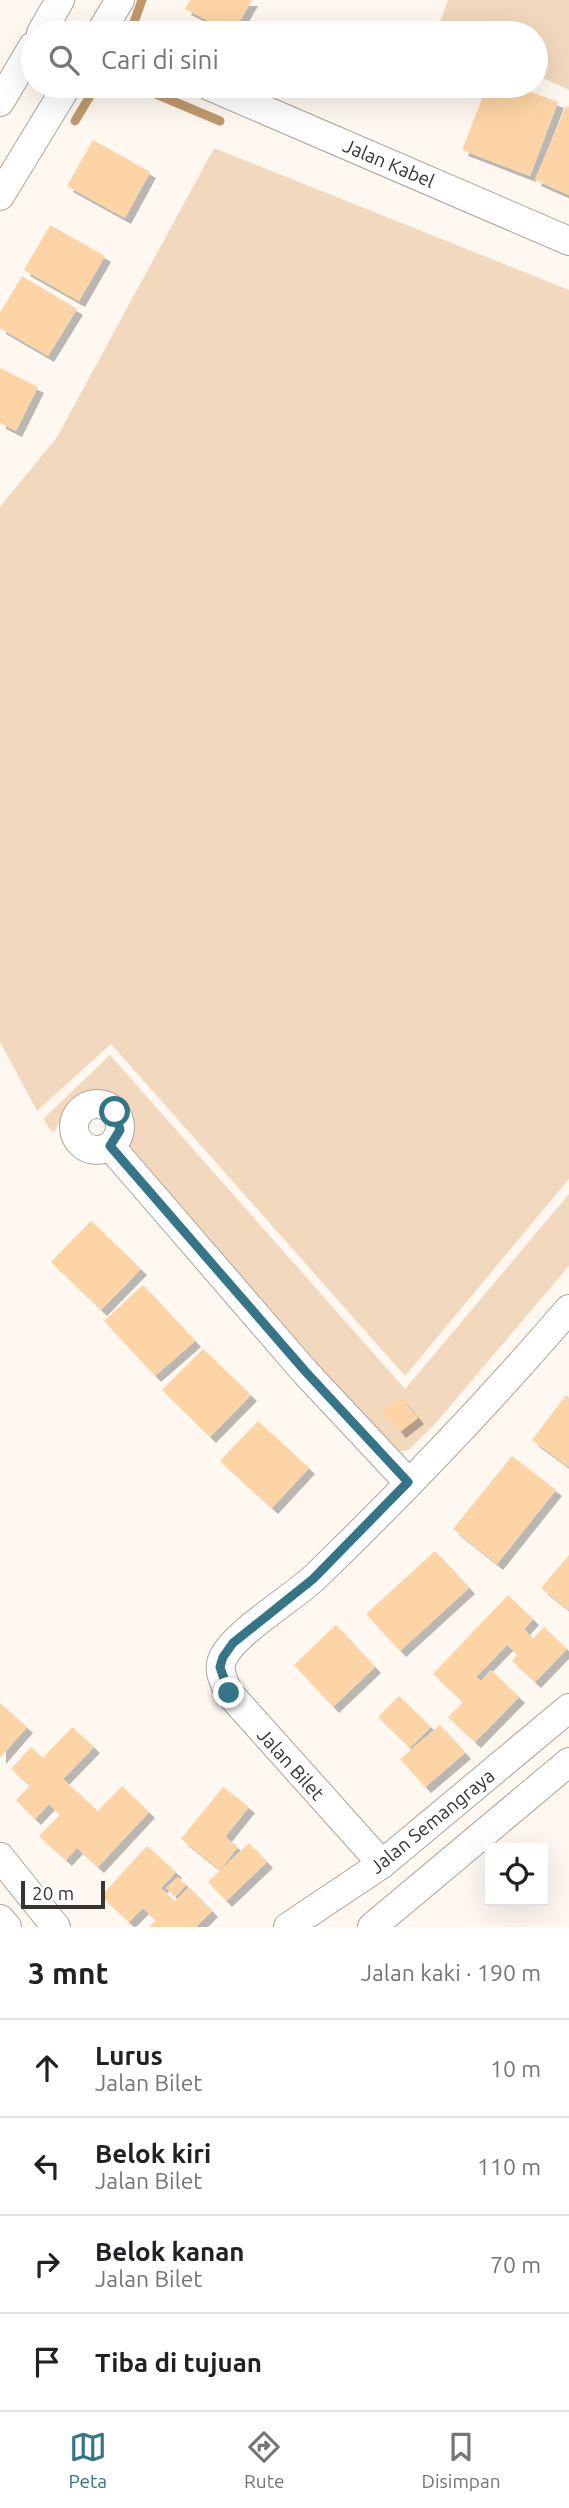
<!DOCTYPE html>
<html lang="id">
<meta charset="utf-8">
<style>
body{margin:0;font-family:Ubuntu,sans-serif;background:#f2f2f2;color:#202124}
.controls{position:absolute;right:21px;bottom:21px;display:grid;overflow:hidden;border-radius:0px;box-shadow:0 7px 28px #0002}
.controls button{width:63px;height:63px;display:grid;place-items:center;padding:0;border:0;border-bottom:2px solid #e0e0e0;background:#fff;color:#202124;font:35px sans-serif}
.scale{position:absolute;left:21px;bottom:18px;width:84px;box-sizing:border-box;padding-left:7px;border:4px solid #38342f;border-top:0;font-size:19px;line-height:24px;white-space:nowrap;color:#38342f;-webkit-text-stroke:5px #fff;paint-order:stroke}
.stop{position:absolute;width:21px;height:21px;margin:-16px;border:5px solid #357588;border-radius:50%;background:#fff}
.stop.end{background:#357588;border-color:#fff;box-shadow:0 2px 7px #0008}
.list{margin:0;padding:0;list-style:none}
h2{display:flex;justify-content:space-between;align-items:center;height:91px;margin:0;padding:0 28px;font-size:30px}
h2 small{font-size:23px;font-weight:400;color:#757577}
.list li{display:grid;grid-template-columns:46px 1fr auto;gap:21px;align-items:center;box-sizing:border-box;height:98px;padding:0 28px;border-top:2px solid #e0e0e0}
.list b{display:block;font-size:26px;white-space:nowrap}
.list p{margin:0;font-size:23px;white-space:nowrap;color:#757577}
.list em{font-size:23px;font-style:normal;color:#757577}
.icon{flex:none;width:38px;height:38px;fill:none;stroke:currentColor;stroke-width:2;stroke-linecap:round;stroke-linejoin:round}
.map{position:relative;flex:none;width:569px;height:1927px;overflow:hidden}
.search{position:absolute;background:#fff;box-shadow:0 7px 28px #0002;left:21px;right:21px;top:21px;height:77px;display:flex;align-items:center;gap:18px;box-sizing:border-box;padding:0 24px;border-radius:38px;color:#757577;font-size:26px}
.sheet{height:483px;background:#fff}
nav{display:flex;justify-content:space-around;align-items:center;box-sizing:border-box;height:98px;border-top:2px solid #e0e0e0;background:#fff;font-size:19px;color:#757577}
nav a{display:grid;justify-items:center;gap:4px}
nav .on{color:#357588}
.map>svg:first-child{display:block}
.green{fill:#f2d9bd}
.lines{fill:none;stroke-linecap:round;stroke-linejoin:round}
.stream{stroke:#c09a6d;stroke-width:9}
.building{fill:#fcd4a5;filter:url(#shadow)}
.street-casing{stroke:#ada49a;stroke-width:30}
.street{stroke:#fff;stroke-width:28}
.route{stroke:#357588;stroke-width:9}
.labels{text-anchor:middle;dominant-baseline:central;stroke-width:5;stroke-linejoin:round;paint-order:stroke}
.street-label{font-size:19px;fill:#38342f;stroke:#fff}
</style>
<div class="map">
<svg width="569" height="1927" viewBox="0 0 569 1927">
<defs>
<filter id="shadow"><feDropShadow dx="6" dy="6" stdDeviation="0" flood-color="#0004"/></filter>
</defs>
<rect width="100%" height="100%" fill="#fef8f1"/>
<g class="green">
<polygon points="448,0 569,0 569,90 536,75 536,33 436,32"/>
<polygon points="214,148 569,290 569,1179 405,1376 111,1044 37,1111 0,1042 0,507 57,437"/>
<polygon points="110,1055 405,1389 569,1194 569,1266 434,1425 409,1450 392,1452 114,1138 117,1128 98,1105 69,1107 53,1133 43,1119"/>
</g>
<g class="lines">
<g class="stream">
<polyline points="136,33 133,25 142,0"/>
<polyline points="137,86 220,121"/>
<polyline points="75,121 96,86"/>
</g>
</g>
<g class="building">
<polygon points="190,0 252,0 233,33 185,9"/>
<polygon points="487,86 515,86 558,102 530,176 462,150"/>
<polygon points="566,106 569,107 569,195 535,180"/>
<polygon points="93,140 150,172 125,218 67,186"/>
<polygon points="50,225 105,256 79,301 24,270"/>
<polygon points="22,276 77,309 48,356 0,328 0,313"/>
<polygon points="0,368 38,387 16,431 0,423"/>
<polygon points="91,1221 141,1269 101,1310 51,1262"/>
<polygon points="143,1285 195,1341 155,1376 104,1321"/>
<polygon points="203,1349 251,1395 210,1437 162,1390"/>
<polygon points="566,1395 569,1398 569,1467 532,1440"/>
<polygon points="401,1398 418,1418 400,1432 383,1412"/>
<polygon points="258,1421 309,1468 272,1508 220,1461"/>
<polygon points="512,1456 556,1490 497,1564 453,1529"/>
<polygon points="435,1551 469,1588 400,1651 366,1614"/>
<polygon points="569,1555 569,1610 541,1588"/>
<polygon points="508,1595 533,1619 524,1629 533,1639 544,1627 567,1649 535,1682 512,1661 518,1654 507,1645 476,1677 481,1681 491,1670 519,1697 475,1742 448,1717 463,1702 433,1674"/>
<polygon points="336,1625 375,1667 333,1707 294,1665"/>
<polygon points="399,1696 431,1727 410,1748 378,1717"/>
<polygon points="0,1703 27,1727 0,1758"/>
<polygon points="440,1725 465,1753 425,1787 400,1759"/>
<polygon points="72,1727 94,1747 63,1779 98,1811 122,1786 149,1812 98,1867 77,1848 66,1860 39,1836 60,1815 49,1804 35,1819 16,1800 30,1786 11,1769 31,1747 43,1758"/>
<polygon points="223,1787 249,1807 225,1837 238,1847 220,1870 181,1839"/>
<polygon points="249,1843 267,1862 226,1901 208,1882"/>
<polygon points="147,1846 176,1872 161,1888 175,1901 189,1887 212,1911 196,1927 149,1927 156,1921 143,1908 129,1922 101,1896"/>
<polygon points="178,1877 186,1885 175,1897 166,1888"/>
</g>
<g class="lines">
<g class="street-casing">
<g id="street">
<polyline points="41,33 60,0"/>
<polyline points="100,33 120,0"/>
<polyline points="209,86 569,241"/>
<polyline points="0,102 33,46"/>
<polyline points="0,196 67,86"/>
<circle cx="97" cy="1127" r="23"/>
<polyline points="110,1146 305,1372 408,1482"/>
<polyline points="0,1857 56,1927"/>
<path d="M382 1864 229 1693C224 1682 217 1670 223 1658 234 1633 293 1598 315 1577 403 1492 489 1402 569 1309"/>
<polyline points="0,1919 7,1927"/>
<polyline points="288,1927 382,1864 569,1708"/>
<polyline points="372,1927 569,1762"/>
</g>
</g>
<use href="#street" class="street"/>
</g>
<g class="lines">
<polyline class="route" points="115,1112 120,1130 110,1146 305,1371 408,1482 313,1579 233,1643 223,1657 220,1667 229,1693"/>
</g>
<g class="labels">
<g class="street-label">
<text transform="translate(389 163) rotate(23)">Jalan Kabel</text>
<text transform="translate(291 1764) rotate(48)">Jalan Bilet</text>
<text transform="translate(432 1821) rotate(-39)">Jalan Semangraya</text>
</g>
</g>
</svg>
<div class="controls">
<button><svg class="icon" aria-label="locate" viewBox="0 0 24 24"><circle cx="12" cy="12" r="6"/><path d="M12 2v4M12 18v4M2 12h4M18 12h4"/></svg></button>
</div>
<div class="scale">20 m</div>
<div class="stop" style="left:115px;top:1112px"></div>
<div class="stop end" style="left:229px;top:1693px"></div>
<div class="search"><svg class="icon" aria-label="search" viewBox="0 0 24 24"><circle cx="10" cy="10" r="6"/><path d="M15 15l6 6"/></svg>Cari di sini</div>
</div>
<section class="sheet">
<h2>3 mnt<small>Jalan kaki · 190 m</small></h2>
<ul class="list">
<li><svg class="icon" aria-label="ahead" viewBox="0 0 24 24"><path d="M12 20V5M6 11l6-6 6 6"/></svg><div><b>Lurus</b><p>Jalan Bilet</p></div><em>10 m</em></li>
<li><svg class="icon" aria-label="left" viewBox="0 0 24 24"><path d="M17 20v-9H6M10 6l-5 5 5 5"/></svg><div><b>Belok kiri</b><p>Jalan Bilet</p></div><em>110 m</em></li>
<li><svg class="icon" aria-label="right" viewBox="0 0 24 24"><path d="M7 20v-9h11M14 6l5 5-5 5"/></svg><div><b>Belok kanan</b><p>Jalan Bilet</p></div><em>70 m</em></li>
<li><svg class="icon" aria-label="arrive" viewBox="0 0 24 24"><path d="M6 21V4h12l-3 4 3 4H6"/></svg><div><b>Tiba di tujuan</b></div></li>
</ul>
</section>
<nav>
<a class="on"><svg class="icon" aria-label="map" viewBox="0 0 24 24"><path d="M3 6l6-2 6 2 6-2v14l-6 2-6-2-6 2zM9 4v14M15 6v14"/></svg>Peta</a>
<a><svg class="icon" aria-label="directions" viewBox="0 0 24 24"><path d="M12 3l9 9-9 9-9-9zM9 14v-3h6M13 9l2 2-2 2"/></svg>Rute</a>
<a><svg class="icon" aria-label="saved" viewBox="0 0 24 24"><path d="M7 4h10v16l-5-4-5 4z"/></svg>Disimpan</a>
</nav>
